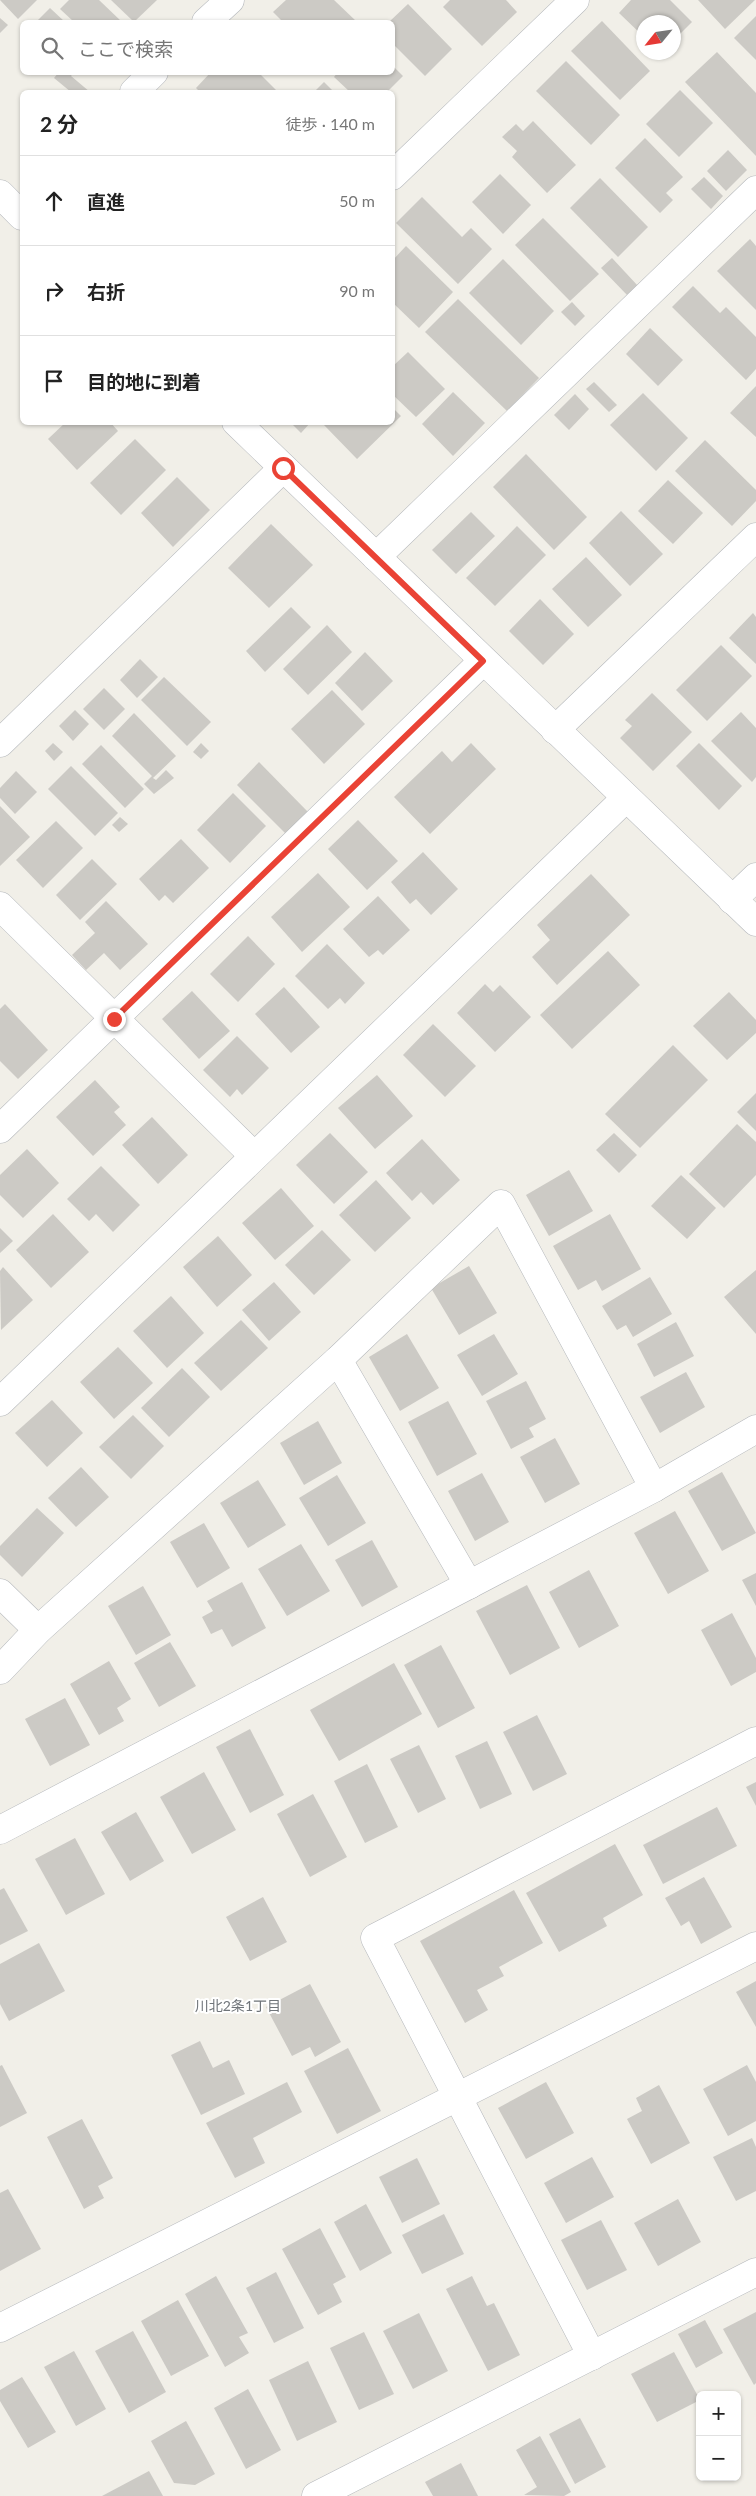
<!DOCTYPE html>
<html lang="ja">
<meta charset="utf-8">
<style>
body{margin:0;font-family:Lato,"Noto Sans JP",sans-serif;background:#f6f6f6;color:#222}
.controls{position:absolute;right:15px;bottom:15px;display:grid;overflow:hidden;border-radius:8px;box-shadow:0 1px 4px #0004}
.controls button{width:45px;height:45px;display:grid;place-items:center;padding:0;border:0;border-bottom:1px solid #e0e0e0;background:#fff;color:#222;font:25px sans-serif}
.compass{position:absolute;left:636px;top:15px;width:45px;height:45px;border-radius:50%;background:#fff;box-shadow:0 1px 4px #0004;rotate:240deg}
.stop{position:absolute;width:15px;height:15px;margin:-11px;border:4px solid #ea4335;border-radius:50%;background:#fff}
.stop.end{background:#ea4335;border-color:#fff;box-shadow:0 1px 5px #0008}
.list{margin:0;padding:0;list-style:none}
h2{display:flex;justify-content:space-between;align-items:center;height:65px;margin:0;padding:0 20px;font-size:21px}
h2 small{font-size:16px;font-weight:400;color:#767676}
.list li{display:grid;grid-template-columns:32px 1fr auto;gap:15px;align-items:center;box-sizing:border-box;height:90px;padding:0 20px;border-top:1px solid #e0e0e0}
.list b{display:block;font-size:19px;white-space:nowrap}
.list em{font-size:16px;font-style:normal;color:#767676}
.icon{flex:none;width:28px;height:28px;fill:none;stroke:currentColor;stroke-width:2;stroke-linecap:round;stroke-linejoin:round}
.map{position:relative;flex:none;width:756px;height:2496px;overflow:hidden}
.search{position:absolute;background:#fff;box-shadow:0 1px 4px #0004;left:20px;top:20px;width:375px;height:55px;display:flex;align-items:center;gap:12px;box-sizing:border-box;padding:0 18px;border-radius:8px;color:#767676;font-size:19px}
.panel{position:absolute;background:#fff;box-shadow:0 1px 4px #0004;left:20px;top:90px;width:375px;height:335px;border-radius:8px}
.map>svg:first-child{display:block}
.building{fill:#cccac5}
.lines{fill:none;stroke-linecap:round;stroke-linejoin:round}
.minor-casing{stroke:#b5b8bc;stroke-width:29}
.tertiary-casing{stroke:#b5b8bc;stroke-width:29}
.minor{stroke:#fff;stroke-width:28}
.tertiary{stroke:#fff;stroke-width:28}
.route{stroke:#ea4335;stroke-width:6}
.labels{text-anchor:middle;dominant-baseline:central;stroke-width:4;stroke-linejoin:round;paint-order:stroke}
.neighbourhood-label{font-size:14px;fill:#70757a;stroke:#fff}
</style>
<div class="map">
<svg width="756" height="2496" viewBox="0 0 756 2496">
<rect width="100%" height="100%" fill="#f1efe8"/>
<g class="building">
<polygon points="0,0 37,0 18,19"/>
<polygon points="69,0 99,0 122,22 74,22 60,9"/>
<polygon points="111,0 157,0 134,22"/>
<polygon points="286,0 334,0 357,22 283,22 273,12"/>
<polygon points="450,0 506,0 517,12 482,46 443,7"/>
<polygon points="631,0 670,0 692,22 674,40 674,22 644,22 644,37 619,13"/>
<polygon points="698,0 755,0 725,29"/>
<polygon points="408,4 452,49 425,76 392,43 392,22 389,22"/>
<polygon points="50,8 65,22 36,22"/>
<polygon points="756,16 756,60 734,38"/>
<polygon points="0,18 8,25 0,33"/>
<polygon points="602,21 650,71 620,100 571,51"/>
<polygon points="717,52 756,93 756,156 685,82"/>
<polygon points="566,61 620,115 591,145 536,91"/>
<polygon points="392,65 403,76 387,92 350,92 334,77 338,72 392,72"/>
<polygon points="59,72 74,72 71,76 90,92 71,92 54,78"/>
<polygon points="211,72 258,72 278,92 200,92 196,88"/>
<polygon points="324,82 334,92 314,92"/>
<polygon points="680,90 713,123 679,157 646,124"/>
<polygon points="533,121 576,165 547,193 512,157 517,151 502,137 516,124 523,131"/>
<polygon points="645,138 683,177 666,193 673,200 660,213 615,168"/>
<polygon points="728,150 747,170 726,191 707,171"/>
<polygon points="500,174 531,205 503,234 472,202"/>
<polygon points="704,177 723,196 711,209 691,189"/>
<polygon points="600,178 648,227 618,257 570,208"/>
<polygon points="422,197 462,237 471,228 492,249 458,284 396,223"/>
<polygon points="543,218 599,274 570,301 515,245"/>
<polygon points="750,239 756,246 756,310 717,271"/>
<polygon points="406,246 453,292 419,328 392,302 392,261"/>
<polygon points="612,258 638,286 628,296 601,268"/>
<polygon points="503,259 554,311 521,345 469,293"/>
<polygon points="693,286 720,313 726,307 756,337 756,369 746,380 672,307"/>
<polygon points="458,299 539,378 507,411 425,332"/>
<polygon points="572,302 585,316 575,326 561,312"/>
<polygon points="650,328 683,360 658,386 626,354"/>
<polygon points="408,352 445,389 416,417 392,394 392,367"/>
<polygon points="594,382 617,405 609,412 586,389"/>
<polygon points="756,386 756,437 730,413"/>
<polygon points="453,392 485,423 453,456 422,424"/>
<polygon points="643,393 688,438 656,471 610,425"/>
<polygon points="575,394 589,409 569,430 554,415"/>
<polygon points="392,407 401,416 357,459 324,425 326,422 392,422"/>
<polygon points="66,422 110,422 118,431 77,470 48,439"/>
<polygon points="290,422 311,422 301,433"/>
<polygon points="135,439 166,470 121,515 90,483"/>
<polygon points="705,440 756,490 756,501 732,526 675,471"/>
<polygon points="526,454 587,517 554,550 493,487"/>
<polygon points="177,477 210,510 173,547 141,513"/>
<polygon points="668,480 703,513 673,544 638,511"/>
<polygon points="621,511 663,554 630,586 589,543"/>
<polygon points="471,512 495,536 456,574 432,550"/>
<polygon points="271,524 313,565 269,608 228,568"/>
<polygon points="517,526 546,555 495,606 466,578"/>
<polygon points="586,557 622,595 588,627 552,589"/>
<polygon points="540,599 574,634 543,665 509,631"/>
<polygon points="291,607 311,627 265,672 246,651"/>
<polygon points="753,613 756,617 756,664 729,638"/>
<polygon points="327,625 352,652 308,695 283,669"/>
<polygon points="721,645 752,676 707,721 676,690"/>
<polygon points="365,652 393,681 362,711 335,683"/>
<polygon points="140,659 158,677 137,698 120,680"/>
<polygon points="164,677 211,722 187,746 141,700"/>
<polygon points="104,688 125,709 104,730 83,709"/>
<polygon points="332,690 365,724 324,764 291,729"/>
<polygon points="652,693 692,732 653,771 620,738 632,726 625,720"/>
<polygon points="75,710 89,724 73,741 59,726"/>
<polygon points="741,712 756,728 756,777 752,782 711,741"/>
<polygon points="134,713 176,756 153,778 156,780 166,770 174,778 154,794 144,784 152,776 112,736"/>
<polygon points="53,743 63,752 54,761 45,751"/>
<polygon points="201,743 209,751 201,759 193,752"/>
<polygon points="471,743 496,769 430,834 394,797 442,751 452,762"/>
<polygon points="699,743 742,786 719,810 676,766"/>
<polygon points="101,745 144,789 125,808 82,764"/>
<polygon points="259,762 308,812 286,834 237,785"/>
<polygon points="71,766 118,813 95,836 48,789"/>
<polygon points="16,771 37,792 15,814 0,798 0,788"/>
<polygon points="233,793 266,826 230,863 197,830"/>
<polygon points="0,806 30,837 0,866"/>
<polygon points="120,817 128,824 119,832 112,825"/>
<polygon points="358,820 398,861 367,890 328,849"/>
<polygon points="56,821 83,848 43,888 16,860"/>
<polygon points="181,839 209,868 173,903 165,895 159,901 139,879"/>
<polygon points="423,852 458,889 431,915 416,899 410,904 391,882"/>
<polygon points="92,859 117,884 80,920 56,895"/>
<polygon points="318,873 350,907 302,952 271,917"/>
<polygon points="591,874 630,915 557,985 532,957 550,940 537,925"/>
<polygon points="378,896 410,930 383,955 378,950 369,957 343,929"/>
<polygon points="106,901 148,944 120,970 104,953 86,970 72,955 95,933 85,922"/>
<polygon points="248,936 275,964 238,1002 210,974"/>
<polygon points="327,944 365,983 345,1004 340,998 328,1009 295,976"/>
<polygon points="608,951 640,985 572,1049 540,1015"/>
<polygon points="485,984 493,992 500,985 531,1017 495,1052 457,1013"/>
<polygon points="284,987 320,1027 291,1053 255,1014"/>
<polygon points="192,991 230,1031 199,1059 162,1019"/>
<polygon points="729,992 756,1020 756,1033 727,1060 693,1026"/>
<polygon points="5,1004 48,1050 18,1079 0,1061 0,1009"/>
<polygon points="433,1024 476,1066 445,1097 403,1055"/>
<polygon points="237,1036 269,1068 242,1095 237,1089 230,1097 203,1070"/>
<polygon points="673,1045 708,1080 640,1148 605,1114"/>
<polygon points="377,1075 413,1116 375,1149 338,1108"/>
<polygon points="95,1080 120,1107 114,1112 126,1125 93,1156 56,1117"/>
<polygon points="756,1093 756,1131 737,1112"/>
<polygon points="152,1117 188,1155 158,1184 122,1145"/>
<polygon points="737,1124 756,1142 756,1175 724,1208 689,1174"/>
<polygon points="330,1133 368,1172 334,1204 296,1165"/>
<polygon points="614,1133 637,1155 619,1173 596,1150"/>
<polygon points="422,1139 460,1180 433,1205 421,1192 412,1201 386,1173"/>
<polygon points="27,1149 59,1183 23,1218 0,1195 0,1175"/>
<polygon points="101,1166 140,1205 113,1232 96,1214 89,1221 67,1199"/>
<polygon points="569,1170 593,1211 549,1236 526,1195"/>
<polygon points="681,1175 716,1208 687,1239 651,1206"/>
<polygon points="376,1180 411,1218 375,1252 339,1215"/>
<polygon points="281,1188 314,1226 275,1260 242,1223"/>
<polygon points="53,1214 89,1252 51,1288 16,1250"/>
<polygon points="610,1214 641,1269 602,1291 596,1280 578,1290 553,1246"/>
<polygon points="0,1228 13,1241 0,1253"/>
<polygon points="322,1230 351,1260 314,1295 285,1265"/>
<polygon points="218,1236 252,1275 217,1307 183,1267"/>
<polygon points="469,1266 497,1313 459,1335 431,1288"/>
<polygon points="3,1267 33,1300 1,1330 0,1271"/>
<polygon points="756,1270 756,1334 724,1297"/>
<polygon points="650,1277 672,1314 633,1337 626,1325 617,1330 602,1306"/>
<polygon points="274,1282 301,1312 269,1341 242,1310"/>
<polygon points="171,1296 204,1333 167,1368 133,1331"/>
<polygon points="241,1320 268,1348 221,1391 194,1363"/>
<polygon points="676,1322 694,1356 654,1377 637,1344"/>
<polygon points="407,1334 439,1388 400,1411 369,1357"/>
<polygon points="494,1334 518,1374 482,1396 457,1355"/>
<polygon points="118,1347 153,1383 114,1419 80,1382"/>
<polygon points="182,1368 210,1397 169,1437 141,1408"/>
<polygon points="686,1372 705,1407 660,1433 640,1397"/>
<polygon points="526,1381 546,1419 529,1428 534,1437 511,1449 486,1401"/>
<polygon points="52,1400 83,1433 47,1467 15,1433"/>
<polygon points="448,1401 477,1454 437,1476 408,1422"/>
<polygon points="133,1415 164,1446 131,1479 99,1447"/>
<polygon points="318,1421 342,1463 304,1485 280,1443"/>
<polygon points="555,1438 580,1484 545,1503 520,1457"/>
<polygon points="81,1467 109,1497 76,1527 48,1498"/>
<polygon points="722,1472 756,1533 722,1551 688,1491"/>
<polygon points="482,1473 509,1522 475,1541 448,1491"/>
<polygon points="337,1475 366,1523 328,1546 299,1498"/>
<polygon points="258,1480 286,1525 248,1548 220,1503"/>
<polygon points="37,1508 64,1533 22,1577 0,1555 0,1546"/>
<polygon points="675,1511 709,1571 668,1594 634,1533"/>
<polygon points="204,1523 230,1568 197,1588 170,1542"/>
<polygon points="372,1540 398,1587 362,1607 335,1560"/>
<polygon points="301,1544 330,1591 287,1616 258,1569"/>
<polygon points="589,1570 619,1626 579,1648 549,1592"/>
<polygon points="756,1573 756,1606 742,1580"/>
<polygon points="242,1582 266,1628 232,1647 222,1629 211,1634 202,1617 213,1611 207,1601"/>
<polygon points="527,1585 560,1648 510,1675 476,1611"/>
<polygon points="143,1586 171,1635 136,1655 108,1606"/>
<polygon points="732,1613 756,1658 756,1672 731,1686 701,1630"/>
<polygon points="170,1642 196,1686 159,1707 134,1663"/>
<polygon points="441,1645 475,1708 438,1728 404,1665"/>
<polygon points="109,1661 131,1699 117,1708 124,1721 99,1735 70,1684"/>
<polygon points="394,1663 422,1714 339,1761 310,1710"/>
<polygon points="65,1698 90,1745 50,1766 25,1719"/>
<polygon points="537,1715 567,1774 533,1791 503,1732"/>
<polygon points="250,1729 284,1795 250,1813 216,1747"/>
<polygon points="487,1741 512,1794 480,1809 455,1756"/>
<polygon points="419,1745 446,1799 418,1813 390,1759"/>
<polygon points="367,1764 398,1827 365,1843 334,1781"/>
<polygon points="204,1772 236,1830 192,1854 160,1797"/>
<polygon points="756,1782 756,1806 746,1787"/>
<polygon points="313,1794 347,1857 310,1877 277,1814"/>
<polygon points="717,1807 737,1846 663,1884 643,1845"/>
<polygon points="136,1812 164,1861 130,1881 101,1832"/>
<polygon points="75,1838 105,1894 66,1915 35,1859"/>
<polygon points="615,1844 643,1895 603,1918 607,1926 559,1952 526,1893"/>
<polygon points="704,1877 732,1927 701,1944 689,1921 681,1926 665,1898"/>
<polygon points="4,1888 28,1931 0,1945 0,1890"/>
<polygon points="514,1890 543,1943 499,1967 504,1976 477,1990 488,2010 465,2023 420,1941"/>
<polygon points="263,1897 287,1942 250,1961 226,1917"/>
<polygon points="39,1943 65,1991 9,2021 0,2004 0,1964"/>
<polygon points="756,1981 756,2027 736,1992"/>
<polygon points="310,1984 341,2042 315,2057 310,2047 292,2056 266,2007"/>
<polygon points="200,2041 213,2068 229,2060 245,2094 201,2115 171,2055"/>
<polygon points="348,2048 381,2111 337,2134 304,2071"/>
<polygon points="2,2065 27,2113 0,2127 0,2066"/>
<polygon points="747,2065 756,2082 756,2121 728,2136 703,2089"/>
<polygon points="287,2082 302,2112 253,2138 265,2163 235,2178 206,2123"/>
<polygon points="546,2082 574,2133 526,2159 498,2108"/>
<polygon points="659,2085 690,2143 651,2164 627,2119 642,2111 636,2098"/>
<polygon points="82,2119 113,2178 98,2186 104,2198 84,2209 47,2137"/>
<polygon points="752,2138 756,2147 756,2191 736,2201 713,2157"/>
<polygon points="592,2157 614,2197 566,2223 544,2183"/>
<polygon points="417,2158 440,2204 402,2223 379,2177"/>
<polygon points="8,2189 41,2249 0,2271 0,2193"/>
<polygon points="678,2199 701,2242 658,2266 634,2223"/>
<polygon points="366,2204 392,2253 360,2271 334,2222"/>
<polygon points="444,2214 464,2254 422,2274 402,2235"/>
<polygon points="601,2220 627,2270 587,2290 561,2240"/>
<polygon points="320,2228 346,2277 333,2284 342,2302 318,2315 282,2249"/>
<polygon points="276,2272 304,2328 274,2343 246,2288"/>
<polygon points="216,2276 248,2333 239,2337 249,2353 225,2367 185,2294"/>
<polygon points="472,2276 487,2306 494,2303 520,2355 488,2371 446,2289"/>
<polygon points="178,2300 209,2356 171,2376 141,2321"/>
<polygon points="756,2312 756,2383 754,2385 723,2329"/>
<polygon points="419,2313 448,2371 413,2389 383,2331"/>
<polygon points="705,2320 723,2353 696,2368 678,2334"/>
<polygon points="133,2331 166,2392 129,2413 95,2351"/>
<polygon points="364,2332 394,2394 359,2410 330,2348"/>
<polygon points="74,2351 106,2409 76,2426 44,2367"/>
<polygon points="674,2352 700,2400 657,2422 631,2374"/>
<polygon points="308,2361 337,2422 297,2441 269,2380"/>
<polygon points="22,2377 56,2432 28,2448 0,2401 0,2390"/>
<polygon points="248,2389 281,2450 246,2469 214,2408"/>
<polygon points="580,2418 606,2467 575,2484 549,2434"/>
<polygon points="186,2421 215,2474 195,2485 174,2483 151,2441"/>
<polygon points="540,2436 571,2492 564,2496 524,2495 537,2487 516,2450"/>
<polygon points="461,2463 478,2496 433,2496 425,2482"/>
<polygon points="149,2471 163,2496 102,2496"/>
</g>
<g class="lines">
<g class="minor-casing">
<g id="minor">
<polyline points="206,22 230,0"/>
<polyline points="134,92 154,72"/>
<polyline points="392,176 575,0"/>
<polyline points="376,557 756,190"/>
<polyline points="555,730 756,537"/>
<polyline points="0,743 283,468"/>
<polyline points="732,900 756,877"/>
<polyline points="0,906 254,1156"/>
<polyline points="0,1129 483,661"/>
<polyline points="338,1360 469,1585"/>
<polyline points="0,1402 626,798"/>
<polyline points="0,1593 38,1630"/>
<polyline points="0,1670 38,1630 338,1360 501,1204 654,1488"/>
<polyline points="0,1830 654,1488 756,1429"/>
<polyline points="0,2328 756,1946"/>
<polyline points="592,2356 375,1938 756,1741"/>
<polyline points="316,2496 756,2272"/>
</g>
</g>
<g class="tertiary-casing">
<g id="tertiary">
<polyline points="0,194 22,216"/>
<polyline points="236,422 756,922"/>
</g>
</g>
<use href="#minor" class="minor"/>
<use href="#tertiary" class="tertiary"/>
</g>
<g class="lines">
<polyline class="route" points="114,1019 483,661 283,468"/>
</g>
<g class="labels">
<g class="neighbourhood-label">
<text x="238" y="2005">川北2条1丁目</text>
</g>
</g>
</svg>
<div class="controls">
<button>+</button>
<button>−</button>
</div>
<svg class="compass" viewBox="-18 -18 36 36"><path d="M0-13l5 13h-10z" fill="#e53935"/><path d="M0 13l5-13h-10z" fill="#767676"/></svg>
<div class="stop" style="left:283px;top:468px"></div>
<div class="stop end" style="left:114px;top:1019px"></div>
<div class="search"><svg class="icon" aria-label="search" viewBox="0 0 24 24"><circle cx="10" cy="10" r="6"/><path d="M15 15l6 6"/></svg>ここで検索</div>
<section class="panel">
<h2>2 分<small>徒歩 · 140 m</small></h2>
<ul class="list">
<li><svg class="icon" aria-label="ahead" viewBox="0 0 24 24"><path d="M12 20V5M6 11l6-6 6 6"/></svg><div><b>直進</b></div><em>50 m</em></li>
<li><svg class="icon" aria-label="right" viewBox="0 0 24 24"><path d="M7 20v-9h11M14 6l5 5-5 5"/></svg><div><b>右折</b></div><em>90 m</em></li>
<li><svg class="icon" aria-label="arrive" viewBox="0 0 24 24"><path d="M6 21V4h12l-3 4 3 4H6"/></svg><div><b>目的地に到着</b></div></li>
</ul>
</section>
</div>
